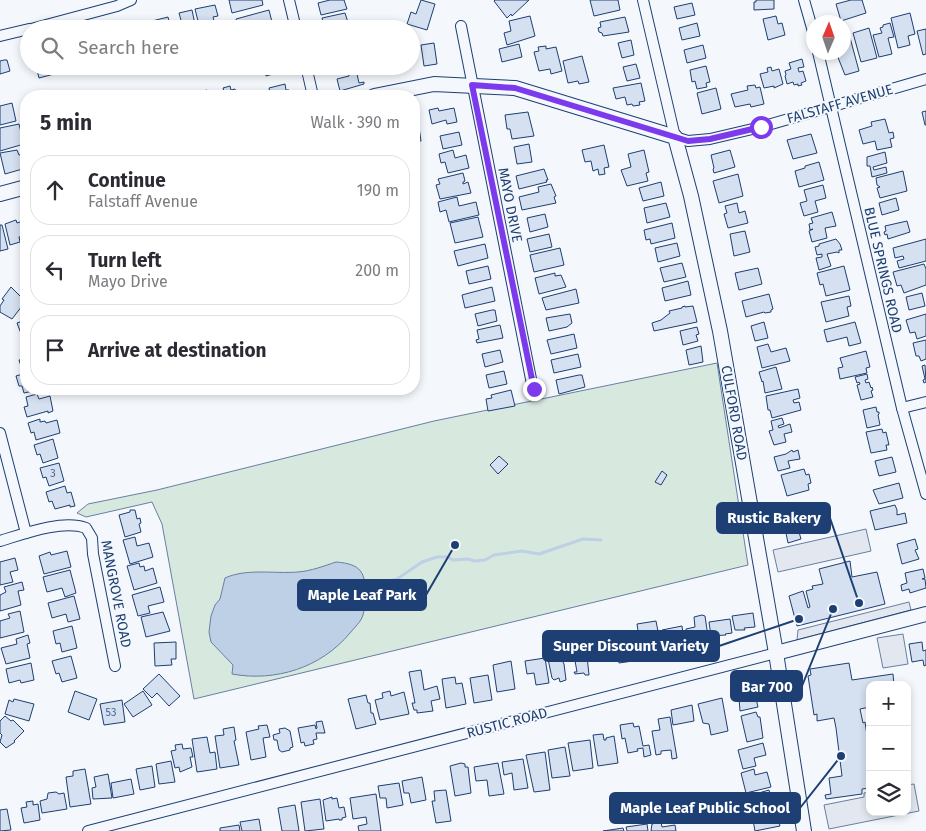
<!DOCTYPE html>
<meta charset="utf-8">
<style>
body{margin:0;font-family:"Fira Sans",sans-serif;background:#f2f2f3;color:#2b2b33}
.controls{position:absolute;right:15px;bottom:15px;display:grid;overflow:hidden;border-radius:10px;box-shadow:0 2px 8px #0003}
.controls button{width:45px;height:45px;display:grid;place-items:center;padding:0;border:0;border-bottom:1px solid #e1e1e2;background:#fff;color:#2b2b33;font:25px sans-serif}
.compass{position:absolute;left:806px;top:15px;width:45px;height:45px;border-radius:50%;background:#fff;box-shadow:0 2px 8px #0003;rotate:2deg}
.stop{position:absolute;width:15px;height:15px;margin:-11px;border:4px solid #7c3aed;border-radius:50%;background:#fff}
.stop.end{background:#7c3aed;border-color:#fff;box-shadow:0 1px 5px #0008}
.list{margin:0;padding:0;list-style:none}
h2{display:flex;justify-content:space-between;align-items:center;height:65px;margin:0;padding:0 20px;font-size:21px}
h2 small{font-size:16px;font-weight:400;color:#7c7c81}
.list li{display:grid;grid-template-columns:32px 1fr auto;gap:15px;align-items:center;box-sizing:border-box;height:70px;margin:0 10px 10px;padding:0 10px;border:1px solid #e1e1e2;border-radius:20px}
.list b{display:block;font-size:19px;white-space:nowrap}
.list p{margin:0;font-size:16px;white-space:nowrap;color:#7c7c81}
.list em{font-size:16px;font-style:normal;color:#7c7c81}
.icon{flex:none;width:28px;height:28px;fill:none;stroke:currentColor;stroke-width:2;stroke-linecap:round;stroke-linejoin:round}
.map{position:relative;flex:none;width:926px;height:831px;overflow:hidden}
.search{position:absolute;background:#fff;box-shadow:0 2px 8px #0003;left:20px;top:20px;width:400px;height:55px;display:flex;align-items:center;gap:12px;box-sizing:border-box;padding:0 18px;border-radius:28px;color:#7c7c81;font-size:19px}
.panel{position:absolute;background:#fff;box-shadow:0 2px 8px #0003;left:20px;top:90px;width:400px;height:305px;border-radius:20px}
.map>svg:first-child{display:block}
.green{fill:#d7e8df;stroke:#687fa3}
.parking{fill:#e3e8f0;stroke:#687fa3}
.water{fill:#bed0e5;stroke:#687fa3}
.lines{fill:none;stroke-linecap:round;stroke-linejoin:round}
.stream{stroke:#bed0e5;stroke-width:3}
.building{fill:#d5e0f0;stroke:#1d3f73}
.street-casing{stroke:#1d3f73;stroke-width:12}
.secondary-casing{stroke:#1d3f73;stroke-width:16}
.street{stroke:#f4f7fb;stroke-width:10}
.secondary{stroke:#f4f7fb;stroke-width:14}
.route{stroke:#7c3aed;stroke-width:6}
.labels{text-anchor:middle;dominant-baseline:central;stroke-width:4;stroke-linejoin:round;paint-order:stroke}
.number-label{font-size:11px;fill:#4b6792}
.street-label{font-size:14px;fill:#1d3f73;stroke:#f4f7fb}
.leader{fill:none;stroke:#1d3f73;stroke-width:2}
.callout-dot{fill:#1d3f73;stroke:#f4f7fb;stroke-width:2}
.callout{fill:#1d3f73;stroke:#1d3f73;stroke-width:2}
.callout-label{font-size:15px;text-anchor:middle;font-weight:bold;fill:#fff}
</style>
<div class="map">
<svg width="926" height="831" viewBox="0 0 926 831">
<rect width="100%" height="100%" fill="#f4f7fb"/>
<polygon class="green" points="717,363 748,565 194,699 162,524 152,502 86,517 77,513 88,504 157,490 434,421"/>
<g class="parking">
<polygon points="866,529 871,551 778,572 773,550"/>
<polygon points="909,602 911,610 797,640 798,630"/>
<polygon points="903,634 908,664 883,668 877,638"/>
<polygon points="914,784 919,811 829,829 824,805 864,797 864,793 870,792 870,812 907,812 907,785"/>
</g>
<path class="water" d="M336 562C361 564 366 572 365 596 364 602 365 610 363 615 361 622 354 628 350 633 321 668 275 682 232 674L233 665 211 642 209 632 211 616 215 605 220 599 225 578C247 568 275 574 298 572 311 571 324 566 336 562Z"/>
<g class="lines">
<polyline class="stream" points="378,587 388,581 397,579 422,562 437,557 448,557 453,560 468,559 474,561 485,560 494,555 522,551 539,554 583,539 601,540"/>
</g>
<g class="building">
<polygon points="229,0 262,0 263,5 232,13"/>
<polygon points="330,0 344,0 347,9 321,15 318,3"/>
<polygon points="421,0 435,4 427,30 407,24 411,12 416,14"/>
<polygon points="495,0 529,0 512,16 511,14 507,18 494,1"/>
<polygon points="590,0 618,0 620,10 594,16"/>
<polygon points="756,0 774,0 774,9 754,10 754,2 756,2"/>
<polygon points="851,0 862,0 866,13 841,21 836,4"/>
<polygon points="692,3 695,15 677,19 674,7"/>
<polygon points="215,5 218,16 213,17 216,28 200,29 195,9"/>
<polygon points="192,10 196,29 175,29 174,26 182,24 179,13"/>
<polygon points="269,10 273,26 261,29 239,29 236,19"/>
<polygon points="345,13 350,29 325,29 322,18"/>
<polygon points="910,13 915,34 908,36 910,45 898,48 891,18"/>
<polygon points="530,16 535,36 507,45 504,33 511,31 509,21"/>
<polygon points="776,16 778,24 782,23 785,35 768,40 763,19"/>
<polygon points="168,17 171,29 150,29 148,22"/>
<polygon points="625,17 629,32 603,36 602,33 599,32 598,28 601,27 600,22"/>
<polygon points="697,23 700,36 682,40 679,28"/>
<polygon points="890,23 894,37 888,38 892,54 879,57 873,35 882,33 880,28 883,27 883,25"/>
<polygon points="869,28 877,58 861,62 853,33"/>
<polygon points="926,29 926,54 923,55 917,31"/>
<polygon points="849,34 859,71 845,75 837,55 839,55 839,52 844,52 844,36"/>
<polygon points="631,40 634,55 622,58 618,43"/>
<polygon points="434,43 437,64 424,66 421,45"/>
<polygon points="519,44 522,57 502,62 499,49"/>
<polygon points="411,45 414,63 411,63"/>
<polygon points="703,45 706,58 687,63 684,50"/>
<polygon points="546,46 546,49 556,47 562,71 551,74 550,69 539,71 534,52 539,51 538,47"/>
<polygon points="582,56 589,82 579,84 578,81 568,83 563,61"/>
<polygon points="802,59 804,67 798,68 799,72 803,71 806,81 801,83 802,85 798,86 798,84 794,85 793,82 787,84 785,76 786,75 785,71 791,69 789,63"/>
<polygon points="4,60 7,60 10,71 0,74 0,61"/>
<polygon points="636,64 640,78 627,81 623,67"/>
<polygon points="36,66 51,66 54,74 39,78"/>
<polygon points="60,66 81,66 82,67 61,71"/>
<polygon points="263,66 281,66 283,71 266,76"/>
<polygon points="347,66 361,66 362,73 357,74 359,83 364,82 364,84 340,91 337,79 349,76"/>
<polygon points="706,66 710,82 706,83 707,87 697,89 695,81 692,82 690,70"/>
<polygon points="771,67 772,71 779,69 783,84 774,88 774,86 764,88 760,74 768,72 767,68"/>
<polygon points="641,83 645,101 639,102 640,105 633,106 632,104 627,105 625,97 616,99 613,88"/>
<polygon points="285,84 286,90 289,90 291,96 271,96 269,88"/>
<polygon points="755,85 756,88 760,87 764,104 751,107 750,104 735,107 731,94 748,90 747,86"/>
<polygon points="230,86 231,90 235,89 237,95 242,94 242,96 217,96 216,94 224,91 223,88"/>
<polygon points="716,88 721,109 702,114 697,93"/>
<polygon points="207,90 208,95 212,94 213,96 196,96 195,93"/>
<polygon points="12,103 16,121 0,125 0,106"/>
<polygon points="438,108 439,111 454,108 457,122 447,124 446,120 432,124 429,110"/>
<polygon points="926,111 926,125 925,125 922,112"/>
<polygon points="528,112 534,136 512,139 510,129 507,129 505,115"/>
<polygon points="885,119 889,133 893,132 894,138 890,139 892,147 877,150 875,141 863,144 859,130 872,126 871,122"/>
<polygon points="418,120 421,141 414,142 414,121"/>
<polygon points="19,124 24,144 0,151 0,128"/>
<polygon points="459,132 462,145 443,149 440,136"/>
<polygon points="811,134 817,153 793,159 787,140"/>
<polygon points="529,144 532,162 517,164 514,147"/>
<polygon points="604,145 609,167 604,168 605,174 599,175 598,169 593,171 591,161 585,162 582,150"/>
<polygon points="17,150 19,155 26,153 26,168 5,174 0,153"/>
<polygon points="453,150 455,158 466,155 469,168 448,173 445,162 441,163 439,154"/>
<polygon points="644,150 649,172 646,173 648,181 627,186 621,170 631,167 628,154"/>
<polygon points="730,150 735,167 714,173 713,169 714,168 711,155"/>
<polygon points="885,152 887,163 873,167 874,170 886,167 887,173 872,177 870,166 867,166 867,157"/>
<polygon points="819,162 824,180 799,187 795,171 805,168 805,166"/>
<polygon points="544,169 548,180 546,180 547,182 519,189 516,176"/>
<polygon points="903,171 907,191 880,198 877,188 880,187 877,185 876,178"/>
<polygon points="463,173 465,181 463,182 463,184 468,182 471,193 440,199 436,185 440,184 438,179"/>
<polygon points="738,174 743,196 719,203 713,181"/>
<polygon points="661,182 664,196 643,201 639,188"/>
<polygon points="551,184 556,196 554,197 556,203 522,210 519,197 539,192 538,187"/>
<polygon points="823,185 826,198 815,201 818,212 804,216 800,203 807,201 804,190"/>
<polygon points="457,197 459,206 476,202 479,215 449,222 446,210 440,212 438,202"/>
<polygon points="896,198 899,210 882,215 879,203"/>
<polygon points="666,203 670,217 647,223 644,208"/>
<polygon points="737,203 739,213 745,211 748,223 728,228 724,214 727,213 725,206"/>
<polygon points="832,212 836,226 825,228 827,238 812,242 809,231 813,229 810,230 809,224 813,223 811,218"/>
<polygon points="545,214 548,227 530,232 527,218"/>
<polygon points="478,217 483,237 455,243 450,223"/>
<polygon points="16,220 17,223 26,220 26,235 19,237 20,242 10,245 5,224"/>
<polygon points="907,221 910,232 888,239 887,234 885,235 884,232 886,231 885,226"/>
<polygon points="672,223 675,238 651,244 650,239 646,240 644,230"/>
<polygon points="0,225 2,225 8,249 0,251"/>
<polygon points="745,231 750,252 734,256 730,234"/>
<polygon points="549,234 552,247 530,252 527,239"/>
<polygon points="836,239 840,244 842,250 839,250 839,253 837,252 827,254 831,266 819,270 816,258 822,257 822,254 817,255 815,247 819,246 819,244"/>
<polygon points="926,239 926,261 899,268 897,261 904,259 903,256 895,258 893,248"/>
<polygon points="677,243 680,256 658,262 655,248"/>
<polygon points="485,244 488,258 458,266 454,251"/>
<polygon points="560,248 564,265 534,272 530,255"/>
<polygon points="682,263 686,277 664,282 660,268"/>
<polygon points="924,264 926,269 926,285 904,293 901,285 897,286 893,272"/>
<polygon points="488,266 491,279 469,284 466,271"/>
<polygon points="844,266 850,290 826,296 823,284 820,285 817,273"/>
<polygon points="758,268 762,284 739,290 735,273"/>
<polygon points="555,273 555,276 561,275 566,287 539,294 535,278"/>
<polygon points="688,281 691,295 665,301 662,288"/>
<polygon points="11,287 23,299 26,295 26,309 22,306 12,319 0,312 0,306 4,300 2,299"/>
<polygon points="492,287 495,301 465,308 462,295"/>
<polygon points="576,289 579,303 546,310 542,298"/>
<polygon points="922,293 925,306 909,310 906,297"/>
<polygon points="769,294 773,309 771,310 771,312 765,313 764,312 746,317 742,301"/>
<polygon points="849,296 851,306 847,307 849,316 826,322 821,302"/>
<polygon points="685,306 685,307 693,306 697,322 654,331 652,323 661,320 670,313 669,311 682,308 682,307"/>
<polygon points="492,310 495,310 497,321 478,326 475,314"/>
<polygon points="570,314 572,323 567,327 549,331 546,318"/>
<polygon points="926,314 926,336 917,339 915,332 910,333 906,320"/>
<polygon points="26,320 26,344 25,344 17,323"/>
<polygon points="764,322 768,338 755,341 751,326"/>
<polygon points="855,322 861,343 849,346 847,337 827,342 824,330"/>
<polygon points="500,325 503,338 477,343 476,340 479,339 477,330"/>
<polygon points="697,327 699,334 696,335 698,341 683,345 680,331"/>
<polygon points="574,334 577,348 551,354 547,340"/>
<polygon points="926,340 926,359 921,361 919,356 916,356 913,343"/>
<polygon points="768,344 771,352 786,348 790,361 762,368 757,347"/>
<polygon points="701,346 703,362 689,365 686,350"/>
<polygon points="26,348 26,368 22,369 19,360 23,359 21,349"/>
<polygon points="500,350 503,362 485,367 482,354"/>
<polygon points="866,351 870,367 866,368 867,373 840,379 838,368 843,367 840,358"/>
<polygon points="578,354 581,367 554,373 551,360"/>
<polygon points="925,365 926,382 924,383 923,380 925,379 922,366"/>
<polygon points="776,367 782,389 765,393 763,381 762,382 759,372"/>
<polygon points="504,371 507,384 489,388 486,375"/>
<polygon points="26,373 26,389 42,389 24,393 22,386 19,386 16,376"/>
<polygon points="867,374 868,379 865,380 866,383 869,382 871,388 872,387 873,390 871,391 873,397 861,400 857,385 860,384 859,382 857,383 855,377"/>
<polygon points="579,375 582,375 585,387 559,394 556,380"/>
<polygon points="798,389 800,398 793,400 794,403 799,402 801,410 772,418 770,410 768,410 766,396"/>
<polygon points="511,390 515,406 488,411 486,399 492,398 491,395"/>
<polygon points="37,394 39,399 50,396 53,411 48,413 48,411 27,417 24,407 28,406 26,397"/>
<polygon points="876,407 877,412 879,412 879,414 878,415 880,425 867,428 863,410"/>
<polygon points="782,418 784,424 778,426 779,428 790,424 792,432 784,434 786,442 774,445 769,431 773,430 771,421"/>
<polygon points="40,419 40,422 45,421 46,423 57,420 60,433 36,440 34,432 31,433 28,423"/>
<polygon points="882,429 883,433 886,432 889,445 886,445 887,450 871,453 866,432"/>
<polygon points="53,439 58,458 43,463 40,454 37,455 34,445"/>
<polygon points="792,450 793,452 798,450 800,459 788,461 790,468 778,471 774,457 786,454"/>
<polygon points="499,456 508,464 498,474 490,465"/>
<polygon points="892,457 896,472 879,476 875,461"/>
<polygon points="59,463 64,481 49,486 46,477 43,478 40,468"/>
<polygon points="804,469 806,475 809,474 811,483 808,484 809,490 787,496 781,475"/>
<polygon points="662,471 667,475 661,485 655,482"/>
<polygon points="899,483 903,498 879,504 873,490"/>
<polygon points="65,486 67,493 71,492 75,506 70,507 70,505 55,509 52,501 49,502 46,492"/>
<polygon points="895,505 897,510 897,515 905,513 907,523 875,530 870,511"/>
<polygon points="130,510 135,510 137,519 140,518 141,523 139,524 141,532 125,537 119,515 130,512"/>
<polygon points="797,525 801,539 788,543 785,528"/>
<polygon points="135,537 137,546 149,543 153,557 130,564 123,540"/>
<polygon points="915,539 918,549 915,550 919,559 902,564 897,544"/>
<polygon points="67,551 71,567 44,574 39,556 50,552 51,555"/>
<polygon points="15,558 18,570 10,572 13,582 0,585 0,562"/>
<polygon points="850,561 852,577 877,572 885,604 797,626 789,596 803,591 808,608 810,607 806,591 813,589 812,586 823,584 819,569"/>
<polygon points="139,563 140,567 144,566 145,571 153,568 157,583 134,590 127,566"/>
<polygon points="923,569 925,578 922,579 925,579 926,588 910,593 909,589 902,591 901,585 907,583 905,573"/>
<polygon points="70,570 76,593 65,597 62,588 47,592 43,577"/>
<polygon points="22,582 24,590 18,591 21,605 0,611 0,595 6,592 4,587"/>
<polygon points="160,587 164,602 148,606 150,613 138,616 132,595"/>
<polygon points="74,596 80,619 68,622 66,614 52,618 48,603"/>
<polygon points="20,611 24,632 0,638 0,621 10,618 8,614"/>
<polygon points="163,612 170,631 146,637 141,617"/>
<polygon points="753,613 755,627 744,628 745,630 735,630 732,616"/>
<polygon points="702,615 705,616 709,643 689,646 686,629 695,627 694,617"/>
<polygon points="730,619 732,633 725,634 726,635 711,636 709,622"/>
<polygon points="656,621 662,652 655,653 656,656 642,658 637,624"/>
<polygon points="72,626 77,648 62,652 60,643 56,644 53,631"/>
<polygon points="682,626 685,648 665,651 662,630"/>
<polygon points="28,635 30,643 27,644 30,658 6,664 1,648 17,644 16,639"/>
<polygon points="176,642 176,659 171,659 172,665 155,666 154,643"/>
<polygon points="922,642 923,651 926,650 926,665 924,666 923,660 912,662 909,644"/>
<polygon points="636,643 639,657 633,658 633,661 619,663 616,646"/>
<polygon points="579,648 579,651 583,650 587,656 589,675 585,675 584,673 575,674 574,672 577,672 573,649"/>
<polygon points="559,654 564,664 566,680 560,682 559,678 554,680 552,678 548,659 556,657 555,655"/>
<polygon points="71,656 77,678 62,682 59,673 56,674 52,661"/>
<polygon points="545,658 549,683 536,685 534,673 527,674 525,661"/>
<polygon points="511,661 515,689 497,692 493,665"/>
<polygon points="31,663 34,680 21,683 20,680 9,683 6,669"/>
<polygon points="849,663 852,680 893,674 894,685 899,685 870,685 870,707 860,709 863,723 865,722 870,755 870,788 862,789 862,794 826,799 825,795 831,794 829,778 842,776 836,728 834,718 817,721 817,714 814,715 808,676 811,675 810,669"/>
<polygon points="421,670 424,690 437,686 440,699 431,701 433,711 417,713 417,710 414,710 412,703 415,703 409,672"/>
<polygon points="159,674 180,696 169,706 157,693 152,698 143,689"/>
<polygon points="488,675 492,700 474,703 470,678"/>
<polygon points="455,677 456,684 462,683 466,704 446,708 442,679"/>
<polygon points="752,681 758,707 740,711 739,698 736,698 735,694 738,694 736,685"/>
<polygon points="75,691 97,699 89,720 68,712"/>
<polygon points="143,691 152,705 133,717 124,704"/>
<polygon points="390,691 391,696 404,692 409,714 380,720 375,700 383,698 382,693"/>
<polygon points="366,695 368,703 370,703 371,713 373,713 376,724 356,729 348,699"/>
<polygon points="722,698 728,731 711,735 709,724 703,723 698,704"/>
<polygon points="14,699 34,704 29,721 5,714 9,700 13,702"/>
<polygon points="122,700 125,722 104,725 100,704"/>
<polygon points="692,705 694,721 673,725 671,710"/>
<polygon points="756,712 758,717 760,717 763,738 747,742 741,716"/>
<polygon points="5,716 11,721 13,720 24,731 14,741 15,742 6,748 0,742 2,735 0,733 0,721"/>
<polygon points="670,717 677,758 672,759 671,750 661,751 661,754 656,755 652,731 660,730 658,719"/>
<polygon points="322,721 325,733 316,733 317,739 313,740 314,744 305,746 304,742 301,743 298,728 315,725 316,729 317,728 316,722"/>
<polygon points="633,723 634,727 639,726 643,746 649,745 651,755 644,757 643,748 637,749 638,751 628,753 625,738 622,739 620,725"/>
<polygon points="267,725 270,737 263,738 266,757 251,760 246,732 259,729 258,726"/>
<polygon points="234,727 236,740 234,741 239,765 220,768 215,736 224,735 223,729"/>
<polygon points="285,728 290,731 293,747 290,748 290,750 282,752 279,750 277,740 274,740 273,735 280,733 279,729"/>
<polygon points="603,734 604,740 606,740 606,738 614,736 618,763 598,766 593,735"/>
<polygon points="207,737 210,753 215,752 217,769 197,772 192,739"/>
<polygon points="590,740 593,768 573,771 568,743"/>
<polygon points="763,743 766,755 754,758 756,766 743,769 738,750"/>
<polygon points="182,744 183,749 191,748 193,757 190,757 192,767 180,772 179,767 175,768 171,751 176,750 175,745"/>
<polygon points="565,747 570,776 552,778 548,750"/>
<polygon points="545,752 550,790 534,792 526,755"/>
<polygon points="523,759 528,788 514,790 512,773 504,775 502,762"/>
<polygon points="171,761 175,782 159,784 156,764"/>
<polygon points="461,763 465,764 465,767 468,767 471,793 455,796 450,766"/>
<polygon points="498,763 504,794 489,796 487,780 476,781 474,767"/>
<polygon points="152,766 155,787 140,790 136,769"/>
<polygon points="85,769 91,804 70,807 66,777 73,776 73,771"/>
<polygon points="754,769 755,775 767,772 771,787 746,793 741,773"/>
<polygon points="108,774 112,798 93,799 92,788 96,787 94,777"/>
<polygon points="422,777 426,800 411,803 409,793 404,793 402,781"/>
<polygon points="131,779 134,794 113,798 111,783"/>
<polygon points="399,783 403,805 387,808 386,798 380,798 378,786"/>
<polygon points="446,790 451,821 436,823 432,801 435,801 434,791"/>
<polygon points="769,790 772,803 766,805 766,808 760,809 762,814 741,820 739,813 748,811 745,797"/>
<polygon points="56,792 59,794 64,793 67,809 42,813 40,801 47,799 48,793"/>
<polygon points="376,794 381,831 359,831 358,826 367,824 366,817 353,819 350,798"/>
<polygon points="332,797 332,799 337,798 339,808 344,807 346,817 342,818 342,820 339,820 339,819 326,821 323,800"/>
<polygon points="320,799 324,829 305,831 301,802"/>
<polygon points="33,801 33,805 38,804 40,820 24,823 21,808 27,807 26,802"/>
<polygon points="295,805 299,831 282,831 278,808"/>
<polygon points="7,809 11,830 0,831 0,810"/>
<polygon points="777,814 780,826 755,831 753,820"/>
<polygon points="259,819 261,831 242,831 240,822"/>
<polygon points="661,822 662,827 675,825 676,831 651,831 652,824"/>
<polygon points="647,824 648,831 627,831 626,827"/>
<polygon points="239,825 240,831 220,831 220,828"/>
<polygon points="623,828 624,831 603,831"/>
</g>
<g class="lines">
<g class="street-casing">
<g id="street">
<polyline points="289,0 296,29"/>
<polyline points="643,0 675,137 688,141 710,139 761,127 926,79"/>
<polyline points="804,0 814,35"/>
<polyline points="461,26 533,389"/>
<polyline points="31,29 117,6 131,0"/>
<polyline points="0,36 29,29"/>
<polyline points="818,52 902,408 926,494"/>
<polyline points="306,66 313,96"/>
<polyline points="902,408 926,402"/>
<polyline points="0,433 26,533"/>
<path d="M0 541C23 534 63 519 86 528L92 538 93 554 115 666"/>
<polyline points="88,831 776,653"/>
</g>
</g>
<g class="secondary-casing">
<g id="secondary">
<polyline points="374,96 434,84 515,88 675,137 691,196 720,331 776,653 804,831"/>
<polyline points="0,194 26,187"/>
<polyline points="776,653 926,614"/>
</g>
</g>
<use href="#street" class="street"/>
<use href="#secondary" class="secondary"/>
</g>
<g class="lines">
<polyline class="route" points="534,389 472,85 515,88 688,141 710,139 761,127"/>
</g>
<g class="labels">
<g class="number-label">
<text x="53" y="473">3</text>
<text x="111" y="712">53</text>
</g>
<g class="street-label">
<text transform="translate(840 104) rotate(-16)">FALSTAFF AVENUE</text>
<text transform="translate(510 205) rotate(79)">MAYO DRIVE</text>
<text transform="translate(883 270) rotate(77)">BLUE SPRINGS ROAD</text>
<text transform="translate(734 413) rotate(80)">CULFORD ROAD</text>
<text transform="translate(116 594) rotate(79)">MANGROVE ROAD</text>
<text transform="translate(507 723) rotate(-15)">RUSTIC ROAD</text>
</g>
</g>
<path class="leader" d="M859 603L830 518M455 545L426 595M799 619L719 646M833 609L802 686M841 756L800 808"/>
<g class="callout-dot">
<circle cx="859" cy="603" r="5"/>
<circle cx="455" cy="545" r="5"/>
<circle cx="799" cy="619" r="5"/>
<circle cx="833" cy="609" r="5"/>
<circle cx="841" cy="756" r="5"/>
</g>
<g class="callout">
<rect x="717" y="503" width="113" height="30" rx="5"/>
<rect x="298" y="580" width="128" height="30" rx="5"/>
<rect x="543" y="631" width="176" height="30" rx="5"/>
<rect x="731" y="671" width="71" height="30" rx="5"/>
<rect x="610" y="793" width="190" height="30" rx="5"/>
</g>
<g class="callout-label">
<text x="774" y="523">Rustic Bakery</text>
<text x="362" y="600">Maple Leaf Park</text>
<text x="631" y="651">Super Discount Variety</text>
<text x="767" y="692">Bar 700</text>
<text x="705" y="813">Maple Leaf Public School</text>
</g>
</svg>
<div class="controls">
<button>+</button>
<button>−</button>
<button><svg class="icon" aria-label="layers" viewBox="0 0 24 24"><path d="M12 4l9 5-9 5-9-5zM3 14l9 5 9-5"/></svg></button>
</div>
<svg class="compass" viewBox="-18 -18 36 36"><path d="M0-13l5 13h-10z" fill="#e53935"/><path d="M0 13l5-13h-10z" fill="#7c7c81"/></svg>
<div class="stop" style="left:761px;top:127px"></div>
<div class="stop end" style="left:534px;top:389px"></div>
<div class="search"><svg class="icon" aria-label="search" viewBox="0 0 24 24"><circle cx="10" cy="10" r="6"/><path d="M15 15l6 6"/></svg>Search here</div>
<section class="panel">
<h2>5 min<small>Walk · 390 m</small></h2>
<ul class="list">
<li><svg class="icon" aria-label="ahead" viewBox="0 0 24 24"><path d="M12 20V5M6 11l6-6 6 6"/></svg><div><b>Continue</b><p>Falstaff Avenue</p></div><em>190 m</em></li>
<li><svg class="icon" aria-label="left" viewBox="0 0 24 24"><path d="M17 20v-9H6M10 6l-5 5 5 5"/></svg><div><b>Turn left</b><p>Mayo Drive</p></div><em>200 m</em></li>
<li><svg class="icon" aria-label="arrive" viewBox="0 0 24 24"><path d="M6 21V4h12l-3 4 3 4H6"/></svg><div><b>Arrive at destination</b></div></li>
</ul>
</section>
</div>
